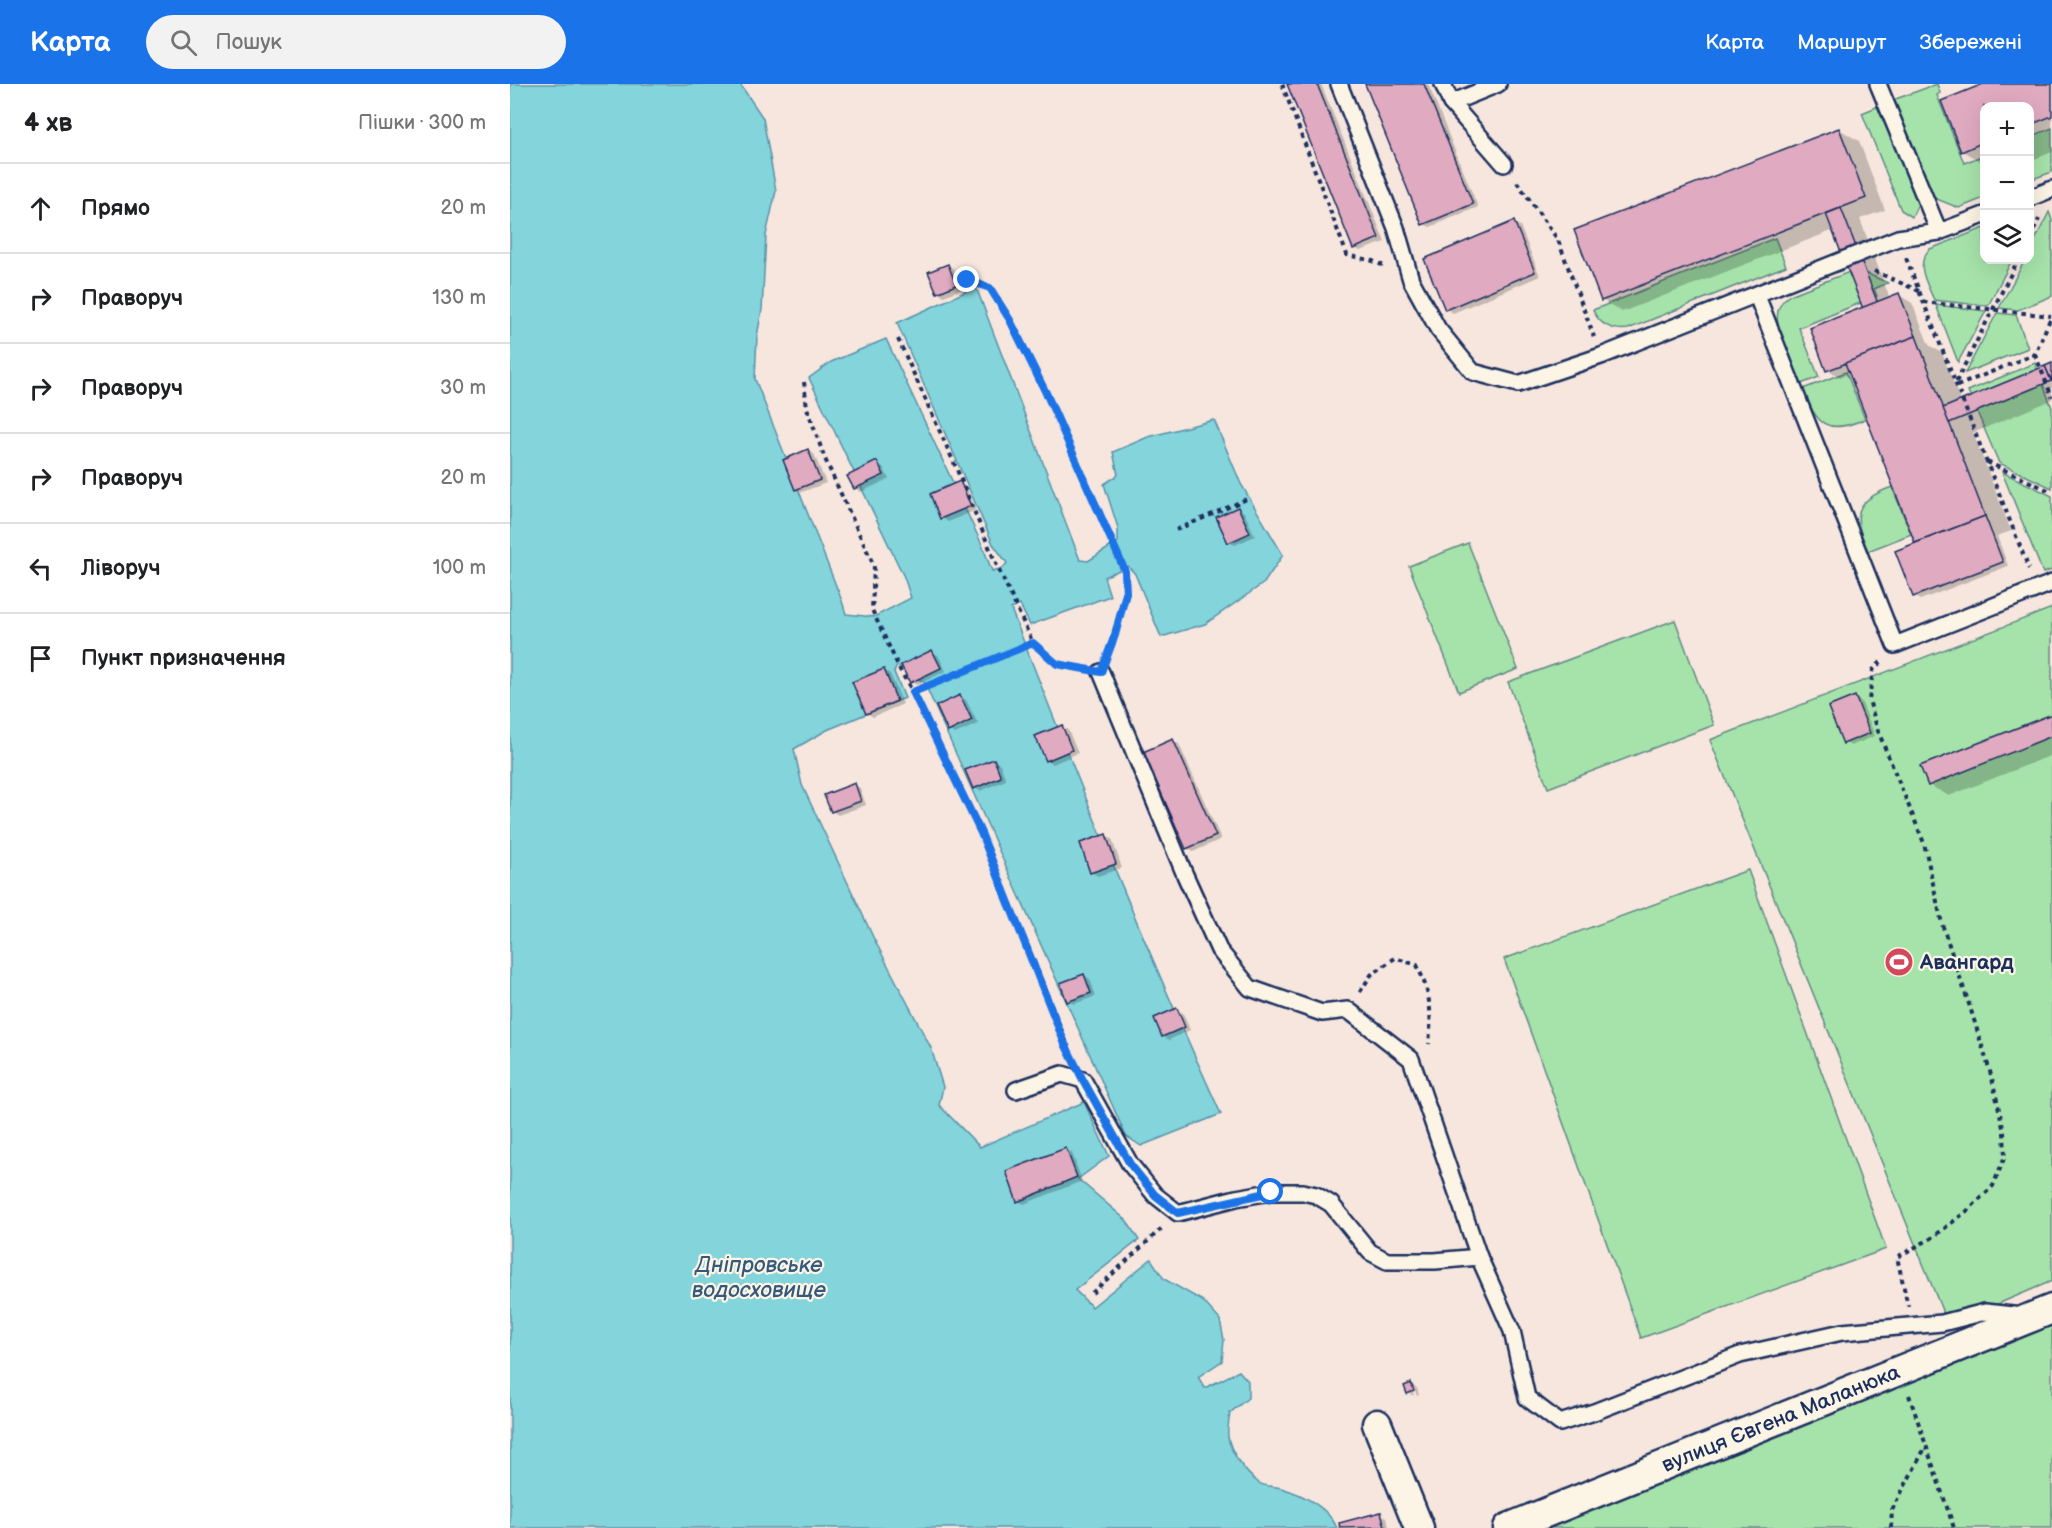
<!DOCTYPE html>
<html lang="uk">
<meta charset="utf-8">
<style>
body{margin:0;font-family:"Balsamiq Sans",sans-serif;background:#f2f2f2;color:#202124}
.controls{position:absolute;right:18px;top:18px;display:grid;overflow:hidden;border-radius:12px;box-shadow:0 6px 24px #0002}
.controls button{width:54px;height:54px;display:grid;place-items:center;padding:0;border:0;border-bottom:2px solid #e0e0e0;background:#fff;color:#202124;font:30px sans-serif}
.stop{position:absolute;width:18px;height:18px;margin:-14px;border:4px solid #1a73e8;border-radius:50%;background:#fff}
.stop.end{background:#1a73e8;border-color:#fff;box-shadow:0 2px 6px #0008}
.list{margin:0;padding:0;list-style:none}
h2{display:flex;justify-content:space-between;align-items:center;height:78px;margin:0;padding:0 24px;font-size:26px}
h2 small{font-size:20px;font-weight:400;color:#757577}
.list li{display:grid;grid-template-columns:39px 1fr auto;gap:18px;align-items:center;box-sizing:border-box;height:90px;padding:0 24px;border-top:2px solid #e0e0e0}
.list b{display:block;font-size:22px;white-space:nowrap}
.list em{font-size:20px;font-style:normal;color:#757577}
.icon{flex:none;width:33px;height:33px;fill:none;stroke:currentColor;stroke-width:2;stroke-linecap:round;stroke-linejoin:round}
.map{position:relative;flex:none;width:1542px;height:1444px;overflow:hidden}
header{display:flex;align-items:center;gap:36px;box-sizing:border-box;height:84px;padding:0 30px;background:#1a73e8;color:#fff}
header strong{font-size:28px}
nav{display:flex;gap:33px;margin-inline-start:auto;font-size:21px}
.search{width:420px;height:54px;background:#f2f2f2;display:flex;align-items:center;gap:15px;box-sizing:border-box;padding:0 21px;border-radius:33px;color:#757577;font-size:22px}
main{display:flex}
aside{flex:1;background:#fff}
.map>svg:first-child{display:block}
.green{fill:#a6e3aa;stroke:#608984;stroke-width:1.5}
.water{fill:#83d4db;stroke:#5992a9;stroke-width:1.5}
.shadow{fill:#0003}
.building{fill:#e0aac0;stroke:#1b2f5e;stroke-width:1.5}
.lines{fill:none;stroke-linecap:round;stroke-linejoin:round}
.lane-casing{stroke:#1b2f5e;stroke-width:20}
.street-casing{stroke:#1b2f5e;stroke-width:33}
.path{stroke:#1b2f5e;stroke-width:4;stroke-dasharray:4.5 4.5;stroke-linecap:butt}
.lane{stroke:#fcf5e5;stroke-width:15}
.street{stroke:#fcf5e5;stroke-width:28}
.route{stroke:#1a73e8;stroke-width:8}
.labels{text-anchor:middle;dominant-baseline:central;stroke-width:4.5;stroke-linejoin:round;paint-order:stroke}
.poi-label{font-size:21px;font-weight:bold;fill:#1b2f5e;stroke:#fcf5e5;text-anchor:start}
.street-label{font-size:21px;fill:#1b2f5e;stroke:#fcf5e5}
.water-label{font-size:22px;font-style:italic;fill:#35587d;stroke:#fcf5e5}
</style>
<header>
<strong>Карта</strong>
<div class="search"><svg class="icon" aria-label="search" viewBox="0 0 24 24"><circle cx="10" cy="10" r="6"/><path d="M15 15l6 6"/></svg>Пошук</div>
<nav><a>Карта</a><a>Маршрут</a><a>Збережені</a></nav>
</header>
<main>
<aside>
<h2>4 хв<small>Пішки · 300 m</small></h2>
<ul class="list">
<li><svg class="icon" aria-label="ahead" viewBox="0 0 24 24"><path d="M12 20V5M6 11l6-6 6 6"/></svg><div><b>Прямо</b></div><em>20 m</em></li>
<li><svg class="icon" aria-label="right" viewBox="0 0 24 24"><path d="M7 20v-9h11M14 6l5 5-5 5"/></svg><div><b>Праворуч</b></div><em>130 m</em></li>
<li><svg class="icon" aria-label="right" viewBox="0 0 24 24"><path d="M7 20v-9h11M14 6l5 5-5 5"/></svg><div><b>Праворуч</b></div><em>30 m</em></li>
<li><svg class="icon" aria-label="right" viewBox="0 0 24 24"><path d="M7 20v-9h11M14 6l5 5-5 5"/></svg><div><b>Праворуч</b></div><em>20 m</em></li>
<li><svg class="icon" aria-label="left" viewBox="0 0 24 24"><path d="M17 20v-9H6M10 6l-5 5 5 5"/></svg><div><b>Ліворуч</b></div><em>100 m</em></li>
<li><svg class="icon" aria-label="arrive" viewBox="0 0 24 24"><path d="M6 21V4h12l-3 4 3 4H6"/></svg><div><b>Пункт призначення</b></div></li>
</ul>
</aside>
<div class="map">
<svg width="1542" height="1444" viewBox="0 0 1542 1444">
<rect width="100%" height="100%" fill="#f6e6de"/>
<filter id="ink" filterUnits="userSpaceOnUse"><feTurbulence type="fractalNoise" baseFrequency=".0167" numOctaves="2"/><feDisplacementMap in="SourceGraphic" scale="12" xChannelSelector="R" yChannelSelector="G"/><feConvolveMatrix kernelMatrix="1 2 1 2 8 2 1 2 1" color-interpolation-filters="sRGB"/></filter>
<g filter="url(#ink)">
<g class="green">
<polygon points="1427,0 1430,9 1427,11 1454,79 1474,71 1474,114 1449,124 1424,114 1383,16"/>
<polygon points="1369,22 1408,120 1402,133 1391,126 1352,29"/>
<polygon points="1542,44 1542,88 1520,96 1520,53"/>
<polygon points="1539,128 1542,136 1542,212 1508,226 1489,224 1515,176 1520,176 1520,166"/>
<path d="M1474 144V176H1502L1478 222 1424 216C1417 199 1404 180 1420 165Z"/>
<path d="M1265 154 1276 182 1118 245C1103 247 1089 241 1083 226Z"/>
<path d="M1347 185 1378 199 1364 205 1367 212 1289 244 1309 293 1291 300 1268 242C1266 228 1268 219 1280 211Z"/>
<polygon points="1426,221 1476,227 1448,278"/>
<polygon points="1487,229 1506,231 1518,264 1455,289"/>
<polygon points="1525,279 1542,324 1542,404 1489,379 1458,307"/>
<path d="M1336 288 1355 335C1317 351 1307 342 1293 305Z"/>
<polygon points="1492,388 1542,412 1542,486 1533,489"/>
<path d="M1382 403 1401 450 1358 467C1342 431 1343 417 1382 403Z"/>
<polygon points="958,459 1008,585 949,608 899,482"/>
<polygon points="1542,524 1542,1197 1438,1241 1200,656"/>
<polygon points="1165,536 1204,641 1038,704 998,598"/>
<polygon points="1238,786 1376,1165 1131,1254 994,875"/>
<polygon points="1542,1238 1542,1444 1037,1444"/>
</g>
<path class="water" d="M0 0H230L253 34 266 107 256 151 252 226 247 252 245 295 332 517 336 530 364 533 401 514 394 493 299 294 321 278 376 255 473 463 482 487 493 484 497 479 483 460 387 239 466 203 570 476 578 477 608 458V444L594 400 608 391 603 368 638 353 704 336 731 400 773 471 754 499 695 540 651 553 625 490 618 482 594 493 600 512 520 541 510 521 501 525C567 694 635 864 711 1030L631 1062 616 1052 414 598C403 594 399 584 387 582L384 588 395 614 317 646 284 665 292 701 364 855 421 964 433 1003 429 1021 470 1063 574 1018 599 1072 568 1095 616 1136 629 1156 565 1206 582 1223 641 1175 654 1195 693 1217 710 1236 714 1256 712 1277 688 1293 695 1304 729 1287 738 1297V1314L720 1329C719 1337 717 1345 718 1353 721 1369 735 1389 749 1399 755 1403 765 1402 771 1404 792 1410 818 1423 827 1444H0Z"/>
<g class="shadow">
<polygon points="779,0 811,0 875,158 850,167 844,164"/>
<polygon points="857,0 918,0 968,123 920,143 914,140"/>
<polygon points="1477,0 1542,0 1542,68 1520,77 1520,22 1474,22 1474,79 1452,67"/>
<polygon points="1329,45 1349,57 1375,126 1350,135 1380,215 1389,211 1402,219 1419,261 1432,269 1451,319 1542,281 1542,316 1463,349 1501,447 1487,452 1498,482 1410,516 1404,512 1409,460 1406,458 1341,289 1330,293 1317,286 1354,225 1324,146 1112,228 1092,216"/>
<polygon points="1004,139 1010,142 1030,192 943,229 937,225"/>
<polygon points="438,181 444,185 452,205 434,212 428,208"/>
<polygon points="298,367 304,370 316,399 292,408 286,405"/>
<polygon points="367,379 373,383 379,395 351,408 345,404"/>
<polygon points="450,399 456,403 466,426 438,438 432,434 422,411"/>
<polygon points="728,424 734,428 745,452 725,461 719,458"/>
<polygon points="422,568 428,571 436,587 407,601 401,598"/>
<polygon points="374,586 380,590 393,620 363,633 357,629"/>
<polygon points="450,612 456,616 468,640 445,650 439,647"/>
<polygon points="1345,614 1351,617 1365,652 1341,662 1335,659"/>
<polygon points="1542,632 1542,671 1439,712 1419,701"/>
<polygon points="551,643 558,646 568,669 543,680 537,676"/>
<polygon points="663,657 669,660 711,755 683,768 677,764"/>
<polygon points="484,676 490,680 496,696 470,707 464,704"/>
<polygon points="344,701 350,704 356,721 328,731 322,727"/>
<polygon points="596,752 602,755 612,784 588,792 581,788"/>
<polygon points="574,891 580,895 586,912 564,920 558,917"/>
<polygon points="667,926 673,929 680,946 659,956 653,952"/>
<polygon points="556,1065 562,1069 572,1097 514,1120 508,1117"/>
<polygon points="901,1301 907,1304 909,1311 907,1312 904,1304 901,1304 904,1312 898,1309"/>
<polygon points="870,1430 877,1433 879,1444 832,1444 831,1440"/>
</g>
<g class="building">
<polygon points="777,0 807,0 869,154 843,165"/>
<polygon points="855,0 914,0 963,120 912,141"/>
<polygon points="1473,0 1542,0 1542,32 1520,41 1520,22 1474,22 1474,58 1451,68 1431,17"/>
<polygon points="1329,44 1356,114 1091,217 1064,146"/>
<polygon points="1331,124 1384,261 1369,266 1316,130"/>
<polygon points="1004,137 1025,188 935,226 914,175"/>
<polygon points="438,180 446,201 427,209 418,188"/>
<polygon points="1389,209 1406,252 1316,287 1300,244"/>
<polygon points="1406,252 1475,432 1405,459 1335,279"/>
<polygon points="1542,279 1542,298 1535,282"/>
<polygon points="1535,282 1541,297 1439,339 1433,324"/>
<polygon points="298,365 310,396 285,406 273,376"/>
<polygon points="367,377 374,391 344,405 337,392"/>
<polygon points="450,397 461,422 430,435 420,410"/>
<polygon points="728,423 740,449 718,459 706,433"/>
<polygon points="1475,432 1493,478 1403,513 1385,467"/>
<polygon points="422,566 431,584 400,599 391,581"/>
<polygon points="374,585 387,617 356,630 342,598"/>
<polygon points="450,611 462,636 438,648 426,622"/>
<polygon points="1345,612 1360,649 1333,660 1318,623"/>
<polygon points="1542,630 1542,652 1418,702 1410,682"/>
<polygon points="552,641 562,666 536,677 525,652"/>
<polygon points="663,655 706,752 676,765 633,668"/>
<polygon points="484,675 491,693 463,705 455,686"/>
<polygon points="345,699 351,717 321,728 314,711"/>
<polygon points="596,750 606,780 580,789 570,759"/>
<polygon points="574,890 581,909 557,918 550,899"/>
<polygon points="667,924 675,943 652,953 644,934"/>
<polygon points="556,1064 567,1093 507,1118 496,1087"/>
<polygon points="901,1299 904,1307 897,1310 894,1302"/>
<polygon points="871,1428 875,1443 830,1444 829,1439"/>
</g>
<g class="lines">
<g class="lane-casing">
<g id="lane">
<polyline points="829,0 886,144 901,196 928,245 963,288 1008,300 1091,272 1388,154 1429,148 1474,131"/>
<polyline points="933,0 941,19 994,80"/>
<polyline points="1368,0 1429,148"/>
<polyline points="941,19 988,0"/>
<polyline points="1520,114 1542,105"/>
<polyline points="1247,212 1385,561 1542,499"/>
<polyline points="591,588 675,791 709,866 740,904 812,929 838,926 901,975 969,1173"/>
<polyline points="506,1006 552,990 573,996 620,1080 645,1111 668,1129 726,1114 761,1108 793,1108 806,1111 821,1120 860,1168 877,1177 925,1177 969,1173 1002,1247 1017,1314 1050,1339 1084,1328 1230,1271 1332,1248 1432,1239 1475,1228 1512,1232"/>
</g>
</g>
<g class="street-casing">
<g id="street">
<polyline points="867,1340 909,1444"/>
<path id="s1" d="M998 1444 1542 1225"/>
</g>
</g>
<g class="path">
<polyline points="772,0 837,171 863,177 874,182"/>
<polyline points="1007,98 1048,156 1084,253"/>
<polyline points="1520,154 1529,135"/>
<polyline points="1396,174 1519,485"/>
<polyline points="1364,187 1409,207"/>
<polyline points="457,196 480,204 500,236 537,311 615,487 616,509 598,569"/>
<polyline points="1413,218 1541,232"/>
<polyline points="388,255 445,381 487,482 523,559 547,580 572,584"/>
<polyline points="1525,270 1542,313"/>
<polyline points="294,298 297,324 315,375 364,482 362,526 391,588 403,608 471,749 560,968"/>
<polyline points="1446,298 1508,176"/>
<polyline points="1447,302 1525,270 1541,233"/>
<polyline points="1477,378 1542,408"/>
<polyline points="666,446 739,414"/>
<polyline points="1371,578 1363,586 1359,616 1368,647 1414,759 1432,840 1460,923 1482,994 1494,1048 1495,1072 1483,1102 1457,1127 1422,1154 1387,1173 1398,1222"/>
<polyline points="403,608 523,559"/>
<path d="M850 908 861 891 885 874 907 881C921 911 922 928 919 960"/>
<polyline points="582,1209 652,1144"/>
<polyline points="1399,1311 1444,1444"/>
<polyline points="1381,1444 1382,1426 1415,1364"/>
</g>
<use href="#lane" class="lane"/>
<use href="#street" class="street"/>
</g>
</g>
<g class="lines" filter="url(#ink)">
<polyline class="route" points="457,196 480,204 500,236 537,311 615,487 616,509 605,551 591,588 547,580 523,559 403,608 471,749 555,960 573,996 620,1080 645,1111 668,1129 761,1108"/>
</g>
<defs>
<g id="stadium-disc" transform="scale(1.5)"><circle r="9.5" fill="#d1495b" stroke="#fcf5e5"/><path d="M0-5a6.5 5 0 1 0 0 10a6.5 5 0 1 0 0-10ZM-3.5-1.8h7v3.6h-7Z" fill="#fff"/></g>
</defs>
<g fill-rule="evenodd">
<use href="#stadium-disc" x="1389" y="878"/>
</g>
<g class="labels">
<g class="poi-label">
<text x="1410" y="878">Авангард</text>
</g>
<g class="street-label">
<text stroke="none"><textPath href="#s1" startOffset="294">вулиця Євгена Маланюка</textPath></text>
</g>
<g class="water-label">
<text x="249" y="1181">Дніпровське<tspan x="249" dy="25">водосховище</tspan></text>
</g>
</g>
</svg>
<div class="controls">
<button>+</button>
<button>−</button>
<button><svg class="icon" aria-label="layers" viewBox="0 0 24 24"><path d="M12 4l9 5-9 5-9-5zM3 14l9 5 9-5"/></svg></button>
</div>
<div class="stop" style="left:761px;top:1108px"></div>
<div class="stop end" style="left:457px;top:196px"></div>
</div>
</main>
